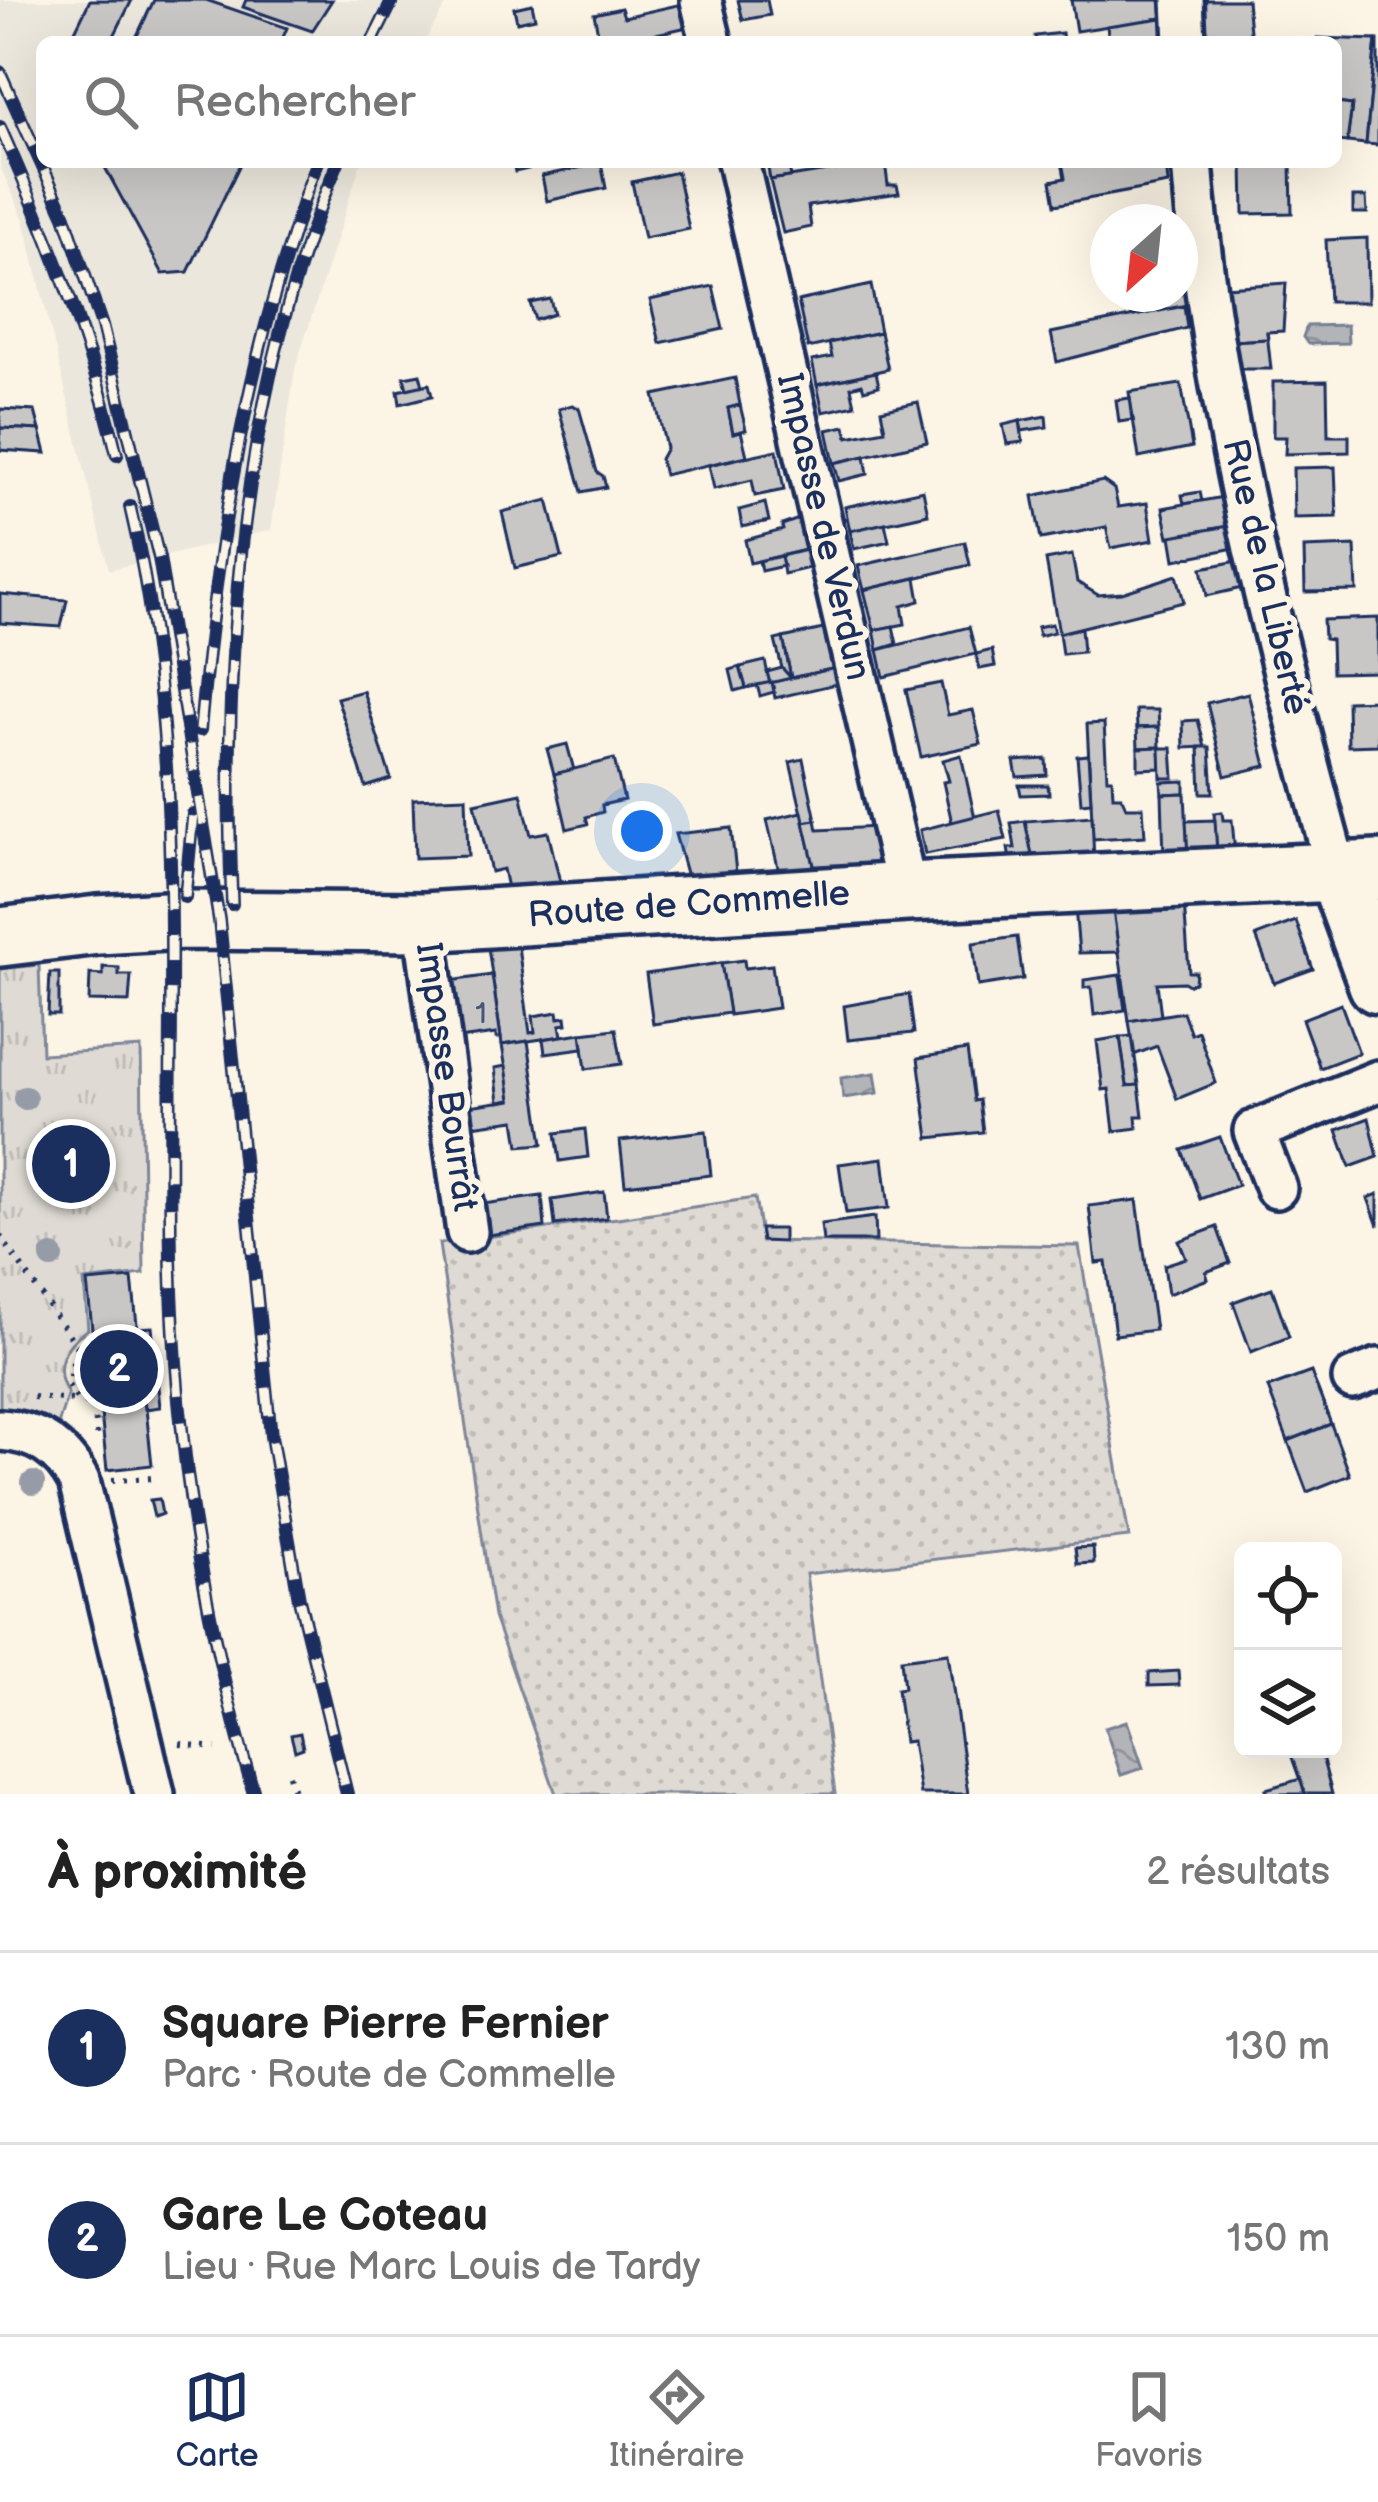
<!DOCTYPE html>
<html lang="fr">
<meta charset="utf-8">
<style>
body{margin:0;font-family:"Balsamiq Sans",sans-serif;background:#f2f2f2;color:#222}
.controls{position:absolute;right:36px;bottom:36px;display:grid;overflow:hidden;border-radius:18px;box-shadow:0 12px 48px #0002}
.controls button{width:108px;height:108px;display:grid;place-items:center;padding:0;border:0;border-bottom:3px solid #e0e0e0;background:#fff;color:#222;font:60px sans-serif}
.compass{position:absolute;left:1090px;top:204px;width:108px;height:108px;border-radius:50%;background:#fff;box-shadow:0 12px 48px #0002;rotate:207deg}
.you{position:absolute;left:642px;top:831px;width:42px;height:42px;margin:-30px;border:9px solid #fff;border-radius:50%;background:#1a73e8;box-shadow:0 0 0 18px #1a73e833}
.badge{display:grid;place-items:center;width:78px;height:78px;border-radius:50%;background:#1b2f5e;color:#fff;font-size:39px;font-weight:700}
.pin{position:absolute;translate:-50% -50%;border:6px solid #fff;box-shadow:0 3px 12px #0006}
.list{margin:0;padding:0;list-style:none}
h2{display:flex;justify-content:space-between;align-items:center;height:156px;margin:0;padding:0 48px;font-size:51px}
h2 small{font-size:39px;font-weight:400;color:#767676}
.list li{display:grid;grid-template-columns:78px 1fr auto;gap:36px;align-items:center;box-sizing:border-box;height:192px;padding:0 48px;border-top:3px solid #e0e0e0}
.list b{display:block;font-size:45px;white-space:nowrap}
.list p{margin:0;font-size:39px;white-space:nowrap;color:#767676}
.list em{font-size:39px;font-style:normal;color:#767676}
.icon{flex:none;width:66px;height:66px;fill:none;stroke:currentColor;stroke-width:2;stroke-linecap:round;stroke-linejoin:round}
.map{position:relative;flex:none;width:1378px;height:1794px;overflow:hidden}
.search{position:absolute;background:#fff;box-shadow:0 12px 48px #0002;left:36px;right:36px;top:36px;height:132px;display:flex;align-items:center;gap:30px;box-sizing:border-box;padding:0 42px;border-radius:18px;color:#767676;font-size:45px}
.sheet{height:540px;background:#fff}
nav{display:flex;justify-content:space-around;align-items:center;box-sizing:border-box;height:168px;border-top:3px solid #e0e0e0;background:#fff;font-size:33px;color:#767676}
nav a{display:grid;justify-items:center;gap:6px}
nav .on{color:#1b2f5e}
.map>svg:first-child{display:block}
.built{fill:#ece7dc}
.grass{fill:url(#grass-dots);stroke:#7d8599;stroke-width:3}
.park{fill:url(#park-tufts);stroke:#7d8599;stroke-width:3}
.water{fill:url(#water-waves);stroke:#767f94;stroke-width:3}
.building{fill:#c8c7c6;stroke:#1b2f5e;stroke-width:3}
.lines{fill:none;stroke-linecap:round;stroke-linejoin:round}
.street-casing{stroke:#1b2f5e;stroke-width:48}
.secondary-casing{stroke:#1b2f5e;stroke-width:66}
.path{stroke:#1b2f5e;stroke-width:6;stroke-dasharray:3 9;stroke-linecap:butt}
.street{stroke:#fcf5e5;stroke-width:39}
.secondary{stroke:#fcf5e5;stroke-width:57}
.rail-casing{stroke:#1b2f5e;stroke-width:14}
.rail{stroke:#fcf5e5;stroke-width:9;stroke-dasharray:27;stroke-linecap:butt}
.tree{fill:#969ba8}
.labels{text-anchor:middle;dominant-baseline:central;stroke-width:12;stroke-linejoin:round;paint-order:stroke}
.number-label{font-size:30px;fill:#465578}
.street-label{font-size:36px;fill:#1b2f5e;stroke:#fcf5e5}
</style>
<div class="map">
<svg width="1378" height="1794" viewBox="0 0 1378 1794">
<defs>
<pattern id="grass-dots" width="8" height="8" patternUnits="userSpaceOnUse" patternTransform="scale(3)"><rect width="8" height="8" fill="#dfdbd4"/><path d="M2 2h.1M6 6h.1" fill="none" stroke="#bfbcb8" stroke-width="1.8" stroke-linecap="round"/></pattern>
<pattern id="park-tufts" width="24" height="20" patternUnits="userSpaceOnUse" patternTransform="scale(3)"><rect width="24" height="20" fill="#dfdbd4"/><path d="M3 7l-1-3M5 7V3M7 7l1-3M15 17l-1-3M17 17v-4M19 17l1-3" fill="none" stroke="#bfbcb8"/></pattern>
<pattern id="water-waves" width="16" height="10" patternUnits="userSpaceOnUse" patternTransform="scale(3)"><rect width="16" height="10" fill="#b2b4b8"/><path d="M0 5q4-4 8 0t8 0" fill="none" stroke="#909399"/></pattern>
</defs>
<rect width="100%" height="100%" fill="#fcf5e5"/>
<filter id="ink" filterUnits="userSpaceOnUse"><feTurbulence type="fractalNoise" baseFrequency=".00833" numOctaves="2"/><feDisplacementMap in="SourceGraphic" scale="24" xChannelSelector="R" yChannelSelector="G"/><feConvolveMatrix kernelMatrix="1 2 1 2 8 2 1 2 1" color-interpolation-filters="sRGB"/></filter>
<g filter="url(#ink)">
<polygon class="built" points="0,0 449,0 424,42 42,42 42,162 361,162 295,369 271,530 109,570 24,220 0,166"/>
<polygon class="grass" points="755,1198 762,1241 1079,1246 1129,1537 806,1574 835,1794 556,1794 494,1617 439,1244"/>
<path class="park" d="M39 965 42 1054 141 1048 144 1274 84 1281 88 1329C63 1345 52 1368 68 1394L57 1428 0 1413V969Z"/>
<g class="water">
<polygon points="1347,325 1348,343 1308,344 1303,337 1307,326"/>
<polygon points="875,1073 878,1093 843,1098 841,1078"/>
<polygon points="1127,1721 1143,1768 1121,1775 1105,1728"/>
</g>
<g class="building">
<polygon points="90,0 132,0 111,42 94,42 74,33"/>
<polygon points="154,0 206,0 287,28 281,42 134,42"/>
<polygon points="246,0 332,0 312,31 243,7"/>
<polygon points="738,0 767,0 770,15 743,20"/>
<polygon points="1071,0 1160,0 1162,18 1076,31"/>
<polygon points="1196,0 1247,0 1251,42 1200,42"/>
<polygon points="691,2 696,25 625,41 600,42 594,14 621,8 624,17"/>
<polygon points="532,4 535,18 517,22 514,8"/>
<polygon points="1162,18 1163,35 1109,42 1107,26"/>
<polygon points="1062,33 1063,42 1036,42 1035,36"/>
<polygon points="1317,38 1376,40 1366,144 1347,142 1352,105 1336,103 1336,42 1316,42"/>
<polygon points="1376,40 1378,40 1378,145 1366,144"/>
<polygon points="1336,103 1352,105 1347,142 1336,141"/>
<polygon points="102,162 241,162 188,272 163,274"/>
<polygon points="513,162 555,162 555,163 515,172"/>
<polygon points="767,162 788,162 791,177 770,180"/>
<polygon points="885,162 888,185 897,185 899,193 808,206 811,227 783,233 770,180"/>
<polygon points="1062,162 1166,162 1168,184 1055,205 1051,181 1065,178"/>
<polygon points="1243,162 1291,162 1292,213 1244,214"/>
<polygon points="601,163 606,188 547,201 542,176"/>
<polygon points="677,172 689,229 644,238 632,182"/>
<polygon points="1353,197 1366,197 1367,213 1353,213"/>
<polygon points="1367,238 1368,302 1329,302 1326,240"/>
<polygon points="1184,245 1192,304 1132,316 1129,294 1180,294 1180,246"/>
<polygon points="1286,283 1283,331 1267,332 1268,339 1232,341 1226,287"/>
<polygon points="871,285 880,332 808,348 798,301"/>
<polygon points="713,286 723,329 660,343 650,300"/>
<polygon points="550,299 554,314 535,320 530,303"/>
<polygon points="1184,306 1187,328 1057,362 1051,333"/>
<polygon points="880,332 888,369 817,385 812,361 832,357 829,343"/>
<polygon points="1267,332 1271,369 1234,369 1232,341 1268,339"/>
<polygon points="876,372 879,386 864,390 862,384 851,387 855,405 823,412 817,385"/>
<polygon points="420,374 423,386 407,389 404,377"/>
<polygon points="735,378 740,405 728,408 733,433 741,431 747,456 664,475 660,459 666,448 654,395"/>
<polygon points="1327,381 1328,436 1349,436 1349,452 1285,454 1286,437 1273,437 1273,382"/>
<polygon points="429,384 432,396 400,404 398,391"/>
<polygon points="1181,384 1192,447 1139,458 1129,392"/>
<polygon points="1130,398 1133,420 1119,422 1116,400"/>
<polygon points="918,402 927,442 834,463 827,430 845,426 848,437 885,430 881,410"/>
<polygon points="572,405 579,408 597,472 603,476 606,487 582,492 559,409"/>
<polygon points="740,405 746,430 733,433 728,408"/>
<polygon points="0,409 35,411 40,430 0,428"/>
<polygon points="1046,416 1047,427 1022,431 1020,421"/>
<polygon points="1020,421 1023,442 1007,444 1003,425"/>
<polygon points="0,428 40,430 46,453 0,450"/>
<polygon points="777,450 784,490 755,496 752,480 714,489 709,465"/>
<polygon points="865,456 868,474 839,481 834,463"/>
<polygon points="1335,467 1337,517 1294,518 1293,468"/>
<polygon points="1103,481 1114,489 1118,507 1147,503 1153,540 1111,548 1106,527 1041,539 1033,496"/>
<polygon points="923,490 928,514 850,531 845,507"/>
<polygon points="1200,492 1202,501 1184,504 1182,495"/>
<polygon points="1223,497 1229,526 1169,537 1163,508"/>
<polygon points="548,500 562,557 515,568 502,512"/>
<polygon points="765,503 769,521 742,527 739,510"/>
<polygon points="807,516 814,548 750,563 745,540 783,530 782,525"/>
<polygon points="885,523 889,541 854,549 850,531"/>
<polygon points="1229,526 1234,548 1175,560 1171,536"/>
<polygon points="965,542 970,565 864,590 858,566"/>
<polygon points="1355,546 1357,591 1305,592 1304,548"/>
<polygon points="814,548 818,566 784,574 781,556"/>
<polygon points="1072,555 1077,582 1098,595 1122,593 1177,575 1184,602 1059,633 1046,560"/>
<polygon points="781,556 783,566 761,571 759,561"/>
<polygon points="1237,561 1242,588 1207,596 1202,568"/>
<polygon points="916,578 920,601 902,606 905,624 874,630 864,590"/>
<polygon points="0,594 67,600 61,627 0,623"/>
<polygon points="1378,618 1378,672 1332,673 1331,640 1324,639 1323,620"/>
<polygon points="1052,624 1054,632 1039,636 1037,627"/>
<polygon points="893,626 897,644 878,650 874,630"/>
<polygon points="832,627 841,667 791,678 783,638"/>
<polygon points="969,627 976,654 884,677 878,650"/>
<polygon points="1081,628 1083,652 1062,654 1059,633"/>
<polygon points="783,638 791,678 782,668 775,640"/>
<polygon points="992,650 995,666 980,669 976,654"/>
<polygon points="765,661 770,683 746,688 740,667"/>
<polygon points="740,667 746,688 735,691 730,670"/>
<polygon points="841,667 845,682 775,698 772,682"/>
<polygon points="782,668 791,678 770,683 767,672"/>
<polygon points="772,682 774,692 760,696 757,685"/>
<polygon points="941,683 948,715 973,710 981,744 921,757 906,690"/>
<polygon points="363,691 391,779 366,787 337,698"/>
<polygon points="1248,693 1266,766 1225,776 1207,703"/>
<polygon points="1378,700 1378,745 1348,746 1347,701"/>
<polygon points="1136,710 1158,710 1159,727 1137,728"/>
<polygon points="1198,720 1205,747 1184,748 1183,721"/>
<polygon points="1104,723 1107,778 1112,778 1113,796 1121,796 1126,807 1143,807 1145,836 1093,839 1087,724"/>
<polygon points="1159,727 1160,747 1138,748 1137,728"/>
<polygon points="567,744 574,770 554,774 547,749"/>
<polygon points="1160,747 1161,768 1138,769 1138,748"/>
<polygon points="1199,747 1210,747 1213,793 1201,793"/>
<polygon points="1160,748 1172,748 1174,778 1161,778"/>
<polygon points="961,755 975,818 952,823 943,782 949,781 943,760"/>
<polygon points="1088,755 1091,802 1081,803 1077,756"/>
<polygon points="614,759 624,800 602,805 603,812 586,817 588,824 567,829 554,774"/>
<polygon points="803,759 816,820 804,822 790,762"/>
<polygon points="1046,759 1047,775 1017,777 1014,761"/>
<polygon points="1185,781 1185,793 1162,794 1161,782"/>
<polygon points="1019,785 1048,785 1049,794 1021,795"/>
<polygon points="521,793 531,835 548,832 562,890 508,893 503,869 491,872 475,803"/>
<polygon points="1185,793 1188,856 1164,858 1162,794"/>
<polygon points="466,797 468,856 415,858 413,799"/>
<polygon points="999,810 1006,839 925,854 920,830"/>
<polygon points="802,812 817,878 781,880 767,820"/>
<polygon points="1222,812 1223,820 1232,820 1235,853 1217,854 1214,813"/>
<polygon points="1092,816 1094,861 1034,865 1025,821"/>
<polygon points="816,820 818,830 878,827 889,874 817,878 804,822"/>
<polygon points="1215,820 1217,854 1188,856 1186,821"/>
<polygon points="1025,821 1034,865 1011,866 1008,848 1015,848 1011,823"/>
<polygon points="731,828 737,881 689,884 675,834"/>
<polygon points="1184,901 1189,972 1196,972 1195,982 1189,985 1184,982 1157,983 1161,1016 1129,1021 1112,904"/>
<polygon points="1112,904 1119,952 1079,953 1075,907"/>
<polygon points="1296,921 1313,969 1274,983 1256,936"/>
<polygon points="1017,937 1023,979 978,986 973,943"/>
<polygon points="517,939 530,1033 535,1032 533,1016 558,1012 559,1018 566,1017 567,1024 560,1025 562,1036 502,1045 487,940"/>
<polygon points="744,960 745,968 772,965 778,1008 729,1015 721,963"/>
<polygon points="721,963 729,1013 653,1024 646,974"/>
<polygon points="103,967 119,968 119,975 131,975 129,1002 89,1001 90,974 103,975"/>
<polygon points="50,973 59,973 59,1015 48,1015"/>
<polygon points="492,975 501,1038 496,1038 496,1034 459,1039 450,981"/>
<polygon points="1120,975 1125,1010 1094,1015 1091,987 1084,988 1084,980"/>
<polygon points="909,994 914,1033 848,1040 844,1006"/>
<polygon points="1341,1004 1359,1053 1320,1068 1302,1019"/>
<polygon points="1183,1012 1191,1034 1198,1031 1216,1083 1177,1099 1157,1046 1134,1055 1129,1021"/>
<polygon points="616,1029 622,1064 586,1069 581,1033"/>
<polygon points="581,1033 583,1048 545,1053 543,1039"/>
<polygon points="1132,1036 1139,1085 1127,1086 1120,1037"/>
<polygon points="1120,1037 1127,1086 1139,1085 1143,1116 1136,1116 1137,1128 1114,1131 1109,1089 1103,1090 1097,1041"/>
<polygon points="528,1041 543,1144 519,1146 515,1120 472,1126 469,1106 511,1100 502,1045"/>
<polygon points="967,1050 974,1101 979,1100 983,1132 929,1138 918,1058"/>
<polygon points="506,1066 511,1100 499,1102 495,1068"/>
<polygon points="1369,1118 1378,1157 1350,1167 1337,1130"/>
<polygon points="585,1129 588,1157 560,1161 556,1133"/>
<polygon points="706,1131 711,1175 625,1185 620,1141"/>
<polygon points="1220,1137 1238,1185 1200,1199 1182,1150"/>
<polygon points="883,1158 889,1208 846,1213 839,1164"/>
<polygon points="604,1192 607,1218 555,1225 552,1200"/>
<polygon points="1378,1194 1378,1226 1368,1198"/>
<polygon points="542,1196 545,1227 488,1235 483,1204"/>
<polygon points="1137,1200 1155,1330 1115,1335 1106,1262 1096,1263 1089,1206"/>
<polygon points="875,1217 876,1241 823,1241 821,1224"/>
<polygon points="1217,1227 1230,1263 1206,1272 1208,1279 1168,1294 1164,1265 1186,1258 1179,1241"/>
<polygon points="760,1229 783,1229 783,1242 762,1241"/>
<polygon points="132,1278 152,1465 107,1470 87,1282"/>
<polygon points="1272,1288 1289,1337 1251,1352 1233,1302"/>
<polygon points="152,1327 160,1407 145,1409 137,1328"/>
<polygon points="1311,1372 1331,1424 1288,1441 1268,1388"/>
<polygon points="1331,1424 1350,1475 1307,1492 1288,1441"/>
<polygon points="159,1499 162,1514 154,1517 150,1500"/>
<polygon points="1093,1547 1094,1563 1077,1564 1075,1548"/>
<polygon points="948,1653 968,1794 920,1794 912,1741 904,1742 897,1689 904,1688 901,1659"/>
<polygon points="1178,1671 1179,1685 1149,1686 1149,1673"/>
<polygon points="300,1733 303,1748 295,1751 291,1735"/>
<polygon points="1289,1749 1320,1749 1332,1794 1305,1794"/>
<polygon points="1300,1779 1305,1794 1268,1794 1266,1789"/>
</g>
<g class="lines">
<g class="street-casing">
<g id="street">
<polyline points="701,0 711,42"/>
<polyline points="1183,0 1185,42"/>
<polyline points="738,162 907,892"/>
<path d="M1192 162C1210 400 1274 642 1337 872"/>
<polyline points="424,922 467,1232"/>
<polyline points="1276,1188 1254,1131 1378,1081"/>
<polyline points="1353,1379 1378,1369"/>
<path d="M0 1430C37 1432 61 1448 79 1481L154 1794"/>
</g>
</g>
<g class="secondary-casing">
<g id="secondary">
<polyline points="1337,872 1378,984"/>
<polyline points="0,937 98,925 183,920 424,922 907,892 1378,870"/>
</g>
</g>
<g class="path">
<polyline points="0,1236 81,1352"/>
<polyline points="91,1348 74,1358 68,1385 78,1400 98,1407"/>
<polyline points="33,1397 78,1400"/>
<polyline points="94,1408 98,1441"/>
<polyline points="112,1480 156,1478"/>
<polyline points="180,1744 216,1748"/>
<polyline points="289,1775 295,1794"/>
</g>
<use href="#street" class="street"/>
<use href="#secondary" class="secondary"/>
<g class="rail-casing">
<g id="rail">
<polyline points="372,42 393,0"/>
<polyline points="0,72 65,216 102,326 159,558 219,920 271,1436 299,1599 347,1794"/>
<path d="M0 127C47 233 90 341 117 455"/>
<path d="M130 507C188 753 166 1007 171 1257 175 1439 203 1620 254 1794"/>
<path d="M200 730C215 567 238 405 288 250 298 220 305 190 318 162"/>
<polyline points="185,897 193,814"/>
<path d="M232 904C222 656 239 394 338 162"/>
</g>
</g>
<use href="#rail" class="rail"/>
</g>
<g class="tree">
<circle cx="25" cy="1098" r="12"/>
<circle cx="52" cy="1257" r="12"/>
<circle cx="33" cy="1483" r="12"/>
</g>
</g>
<g class="labels">
<g class="number-label">
<text x="481" y="1014">1</text>
</g>
<g class="street-label">
<text transform="translate(823 527) rotate(77)">Impasse de Verdun</text>
<text transform="translate(1265 577) rotate(77)">Rue de la Liberté</text>
<text transform="translate(689 905) rotate(-4)">Route de Commelle</text>
<text transform="translate(446 1077) rotate(82)">Impasse Bourrât</text>
</g>
</g>
</svg>
<div class="controls">
<button><svg class="icon" aria-label="locate" viewBox="0 0 24 24"><circle cx="12" cy="12" r="6"/><path d="M12 2v4M12 18v4M2 12h4M18 12h4"/></svg></button>
<button><svg class="icon" aria-label="layers" viewBox="0 0 24 24"><path d="M12 4l9 5-9 5-9-5zM3 14l9 5 9-5"/></svg></button>
</div>
<svg class="compass" viewBox="-18 -18 36 36"><path d="M0-13l5 13h-10z" fill="#e53935"/><path d="M0 13l5-13h-10z" fill="#767676"/></svg>
<div class="you"></div>
<div class="pin badge" style="left:71px;top:1164px">1</div>
<div class="pin badge" style="left:119px;top:1369px">2</div>
<div class="search"><svg class="icon" aria-label="search" viewBox="0 0 24 24"><circle cx="10" cy="10" r="6"/><path d="M15 15l6 6"/></svg>Rechercher</div>
</div>
<section class="sheet">
<h2>À proximité<small>2 résultats</small></h2>
<ul class="list">
<li><span class="badge">1</span><div><b>Square Pierre Fernier</b><p>Parc · Route de Commelle</p></div><em>130 m</em></li>
<li><span class="badge">2</span><div><b>Gare Le Coteau</b><p>Lieu · Rue Marc Louis de Tardy</p></div><em>150 m</em></li>
</ul>
</section>
<nav>
<a class="on"><svg class="icon" aria-label="map" viewBox="0 0 24 24"><path d="M3 6l6-2 6 2 6-2v14l-6 2-6-2-6 2zM9 4v14M15 6v14"/></svg>Carte</a>
<a><svg class="icon" aria-label="directions" viewBox="0 0 24 24"><path d="M12 3l9 9-9 9-9-9zM9 14v-3h6M13 9l2 2-2 2"/></svg>Itinéraire</a>
<a><svg class="icon" aria-label="saved" viewBox="0 0 24 24"><path d="M7 4h10v16l-5-4-5 4z"/></svg>Favoris</a>
</nav>
